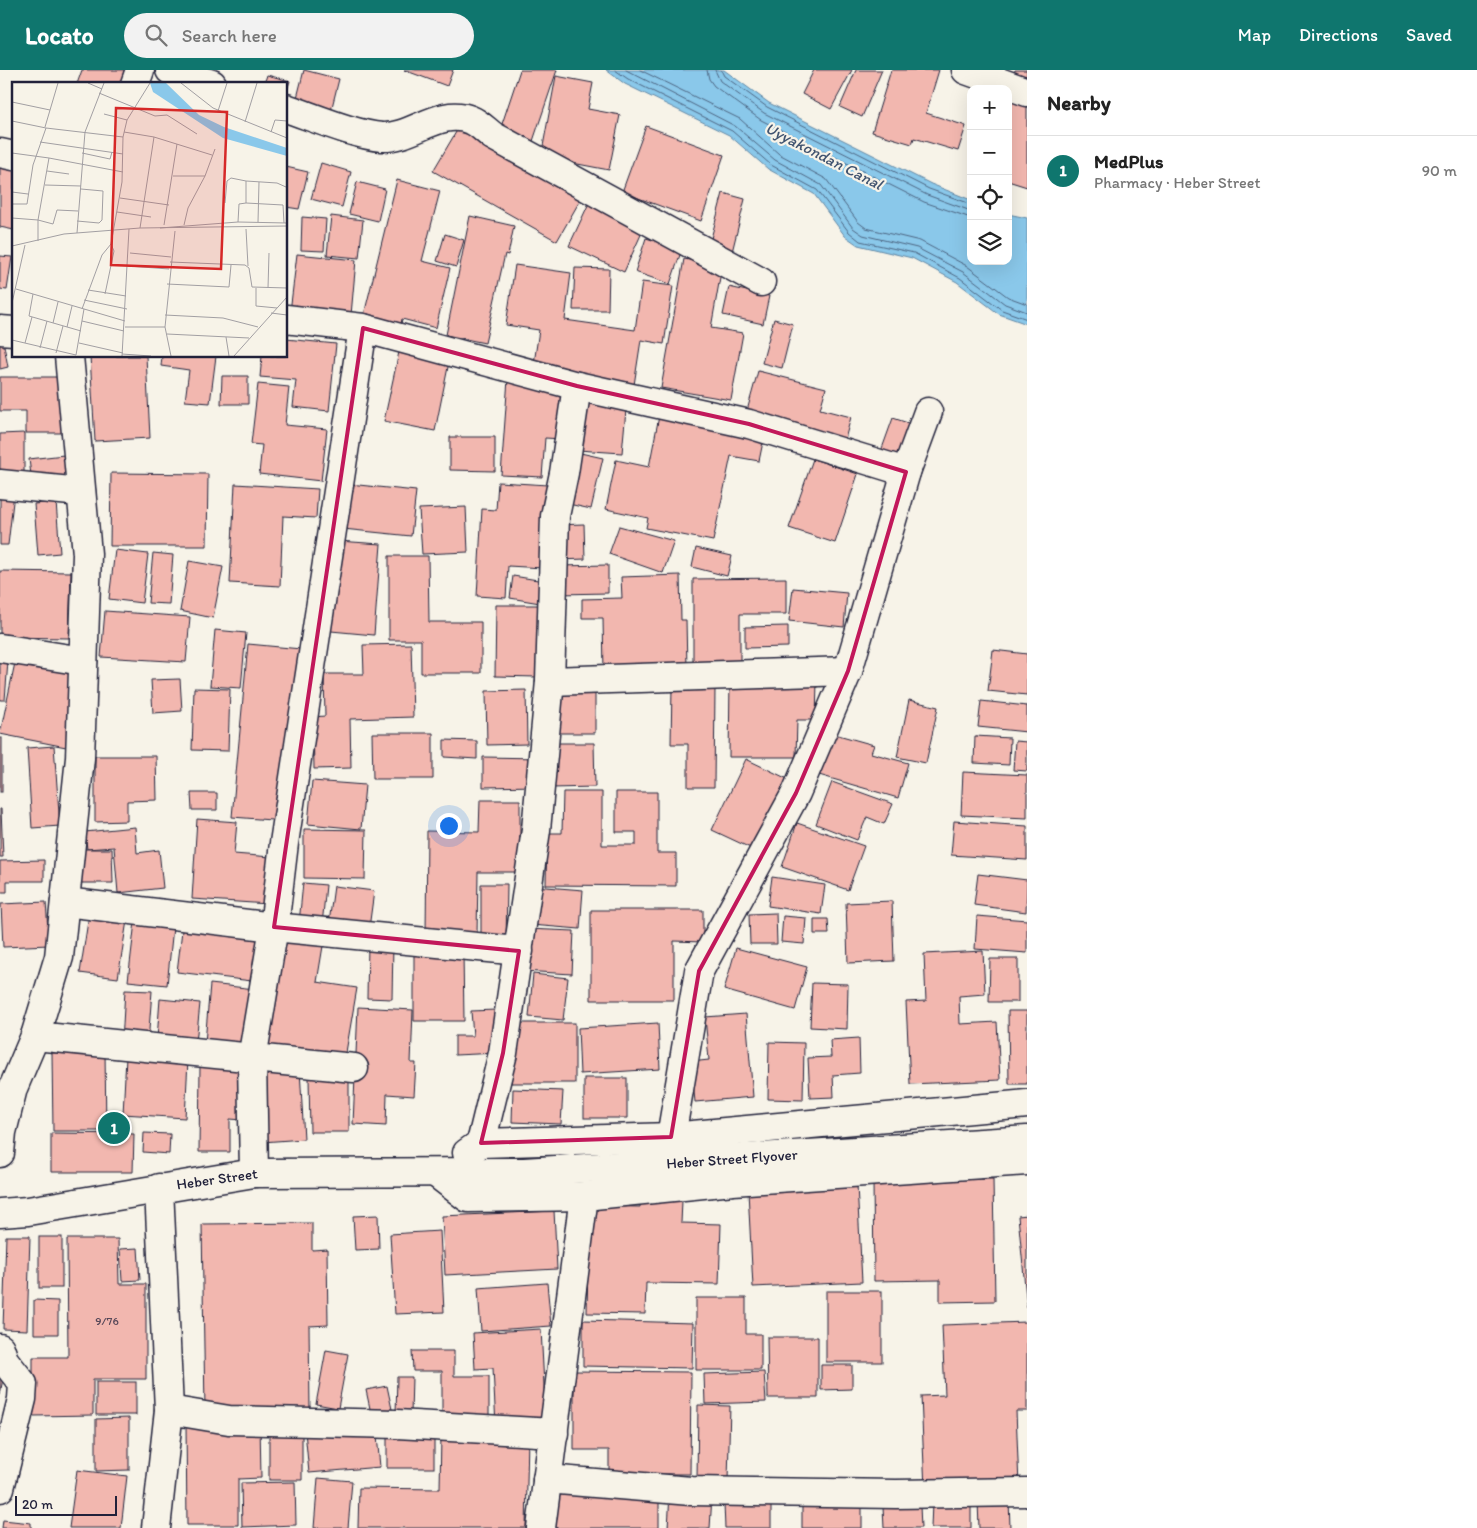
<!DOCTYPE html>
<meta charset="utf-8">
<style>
body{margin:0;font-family:Itim,sans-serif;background:#f2f2f2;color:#222}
.controls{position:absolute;right:15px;top:15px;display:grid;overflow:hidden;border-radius:10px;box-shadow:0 5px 20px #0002}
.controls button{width:45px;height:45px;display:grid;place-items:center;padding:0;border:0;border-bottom:1px solid #e0e0e0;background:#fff;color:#222;font:25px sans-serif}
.scale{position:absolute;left:15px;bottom:12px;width:102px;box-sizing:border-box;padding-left:5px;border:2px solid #22223b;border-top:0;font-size:14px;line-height:18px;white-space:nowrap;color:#22223b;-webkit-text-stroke:4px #f7f3e8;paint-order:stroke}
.you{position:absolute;left:448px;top:755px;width:18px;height:18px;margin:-12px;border:4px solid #fff;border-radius:50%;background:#1a73e8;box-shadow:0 0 0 8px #1a73e833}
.badge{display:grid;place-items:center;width:32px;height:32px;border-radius:50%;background:#0f766e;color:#fff;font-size:16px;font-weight:700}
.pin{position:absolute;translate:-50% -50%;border:2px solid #fff;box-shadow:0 1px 5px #0006}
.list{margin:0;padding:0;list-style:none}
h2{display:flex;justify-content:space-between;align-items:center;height:65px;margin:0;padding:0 20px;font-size:21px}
h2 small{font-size:16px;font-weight:400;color:#767676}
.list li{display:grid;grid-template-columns:32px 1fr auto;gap:15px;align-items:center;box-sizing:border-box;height:70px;padding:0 20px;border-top:1px solid #e0e0e0}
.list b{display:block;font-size:19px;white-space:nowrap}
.list p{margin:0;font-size:16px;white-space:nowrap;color:#767676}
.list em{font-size:16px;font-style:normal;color:#767676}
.icon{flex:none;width:28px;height:28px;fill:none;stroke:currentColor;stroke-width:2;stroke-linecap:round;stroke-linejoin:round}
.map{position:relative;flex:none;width:1027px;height:1458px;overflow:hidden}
header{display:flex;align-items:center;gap:30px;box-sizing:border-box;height:70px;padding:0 25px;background:#0f766e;color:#fff}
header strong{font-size:24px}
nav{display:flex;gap:28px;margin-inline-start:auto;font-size:18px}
.search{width:350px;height:45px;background:#f2f2f2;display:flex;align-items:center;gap:12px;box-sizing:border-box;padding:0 18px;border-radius:28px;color:#767676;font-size:19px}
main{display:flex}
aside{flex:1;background:#fff}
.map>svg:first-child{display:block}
.water{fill:#8ac8ea;stroke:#6086a4}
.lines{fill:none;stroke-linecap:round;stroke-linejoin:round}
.shore{stroke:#4c6481;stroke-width:1}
.building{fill:#f2b7af;stroke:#22223b}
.minor-casing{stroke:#22223b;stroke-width:31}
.minor{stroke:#f7f3e8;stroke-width:28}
.marked{fill:none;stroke:#c2185b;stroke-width:4;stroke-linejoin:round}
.labels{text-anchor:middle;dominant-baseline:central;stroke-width:4.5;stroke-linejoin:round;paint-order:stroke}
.number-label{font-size:12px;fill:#564758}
.street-label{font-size:15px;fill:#22223b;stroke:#f7f3e8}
.water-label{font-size:16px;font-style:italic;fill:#415470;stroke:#f7f3e8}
.inset-road{fill:none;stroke:#a29fa3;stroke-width:1}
.view{fill:#d62828;fill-opacity:0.15;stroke:#d62828;stroke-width:2.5}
.inset-edge{fill:none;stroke:#22223b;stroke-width:2.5}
</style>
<header>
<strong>Locato</strong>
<div class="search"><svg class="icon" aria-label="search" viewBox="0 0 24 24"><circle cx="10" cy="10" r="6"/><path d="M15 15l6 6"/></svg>Search here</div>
<nav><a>Map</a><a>Directions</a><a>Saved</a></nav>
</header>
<main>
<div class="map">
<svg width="1027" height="1458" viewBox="0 0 1027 1458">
<rect width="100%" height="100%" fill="#f7f3e8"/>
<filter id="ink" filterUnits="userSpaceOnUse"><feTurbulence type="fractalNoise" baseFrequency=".02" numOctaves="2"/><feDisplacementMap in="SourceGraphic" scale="10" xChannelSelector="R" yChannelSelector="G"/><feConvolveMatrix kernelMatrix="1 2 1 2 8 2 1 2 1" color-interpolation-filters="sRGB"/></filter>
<g filter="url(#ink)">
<polygon class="water" points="606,0 724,0 769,33 931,114 971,130 971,191 1008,191 1008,144 1027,148 1027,254 999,244 957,212 912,188 858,175 845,166 814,124 768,99 729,65 625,14"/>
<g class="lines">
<g class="shore">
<polyline points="615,0 628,9 732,61 771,95 817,120 849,162 860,171 914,183 960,208 1002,240 1027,249"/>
<polyline points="626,0 735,56 775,90 821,115 853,158 863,165 917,178 963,202 1005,234 1027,242"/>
<polyline points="640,0 740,49 779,84 826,109 858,152 866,158 920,171 967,196 1008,227 1027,234"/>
<polyline points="707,0 709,9 714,16 761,50 924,132 971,148"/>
<polyline points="715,0 720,11 764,43 927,125 971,141"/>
<polyline points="721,0 724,6 767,37 929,119 971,134"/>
</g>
</g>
<g class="building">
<polygon points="82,0 128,0 123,14 77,14"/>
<polygon points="304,0 339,9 330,45 295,36"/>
<polygon points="404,0 453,0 447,16"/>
<polygon points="520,0 557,0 532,74 499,63"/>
<polygon points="814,0 852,0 831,39 802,24"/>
<polygon points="856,0 882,0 862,47 840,37"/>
<polygon points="891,0 939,0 926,43 966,56 958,81 914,68 912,74 872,62"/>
<polygon points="1015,0 1027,0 1027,13 1012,9"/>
<polygon points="267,5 290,11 286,23 286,14 264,14"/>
<polygon points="556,6 593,13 588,39 620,45 609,100 541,87"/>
<polygon points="1008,28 1027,34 1027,117 1008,111"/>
<polygon points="646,56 724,85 701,151 622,122"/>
<polygon points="459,57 582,127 557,171 433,101"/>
<polygon points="321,93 351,102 342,137 311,129"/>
<polygon points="0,97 14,100 14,160 0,157"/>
<polygon points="286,97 308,102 299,139 286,137"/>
<polygon points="397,110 440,121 422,191 450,198 436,258 402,249 400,258 363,249"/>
<polygon points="357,112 385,119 378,151 349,144"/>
<polygon points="723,123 745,129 732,182 709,176"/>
<polygon points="589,133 644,158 624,202 569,176"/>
<polygon points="331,146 363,150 359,188 327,185"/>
<polygon points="470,146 514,156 508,185 505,184 485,273 446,265"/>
<polygon points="302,147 326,149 324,181 301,180"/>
<polygon points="445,164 464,170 456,197 437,191"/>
<polygon points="646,168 682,179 670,214 635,202"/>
<polygon points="297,184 356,190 351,245 290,242"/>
<polygon points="0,186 12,187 7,220 0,219"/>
<polygon points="684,189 722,196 711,258 743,263 731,330 661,318"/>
<polygon points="515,195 571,203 565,250 635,260 642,212 673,216 664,274 641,270 634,315 533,300 539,260 506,255"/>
<polygon points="575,198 609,199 608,240 573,240"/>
<polygon points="729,217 769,226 763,254 723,245"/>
<polygon points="774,249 793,254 782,298 762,293"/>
<polygon points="286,269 336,274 329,341 293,337 296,310 260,307 262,286 286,286"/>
<polygon points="3,270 8,297 0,299 0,271"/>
<polygon points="399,282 449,292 435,361 384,351"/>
<polygon points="90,286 146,286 150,368 95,371"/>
<polygon points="162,286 216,286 210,333 185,331 189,300 161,296"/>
<polygon points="758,301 826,318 820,339 851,347 844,373 745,348"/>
<polygon points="222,306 248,306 248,334 221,334"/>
<polygon points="0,307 68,307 68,363 26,363 26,341 0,341"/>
<polygon points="508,309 566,313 562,369 545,368 542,407 501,405"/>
<polygon points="258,314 289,317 285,355 327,359 321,411 259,404 262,375 251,374"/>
<polygon points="582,325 627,329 622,383 578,380"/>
<polygon points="659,346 764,367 759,391 731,386 713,471 646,458 648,448 606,439 616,390 649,397"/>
<polygon points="893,348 917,356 903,395 879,387"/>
<polygon points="24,363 24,407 0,407 0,364"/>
<polygon points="450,367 495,367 495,401 450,400"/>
<polygon points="576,382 603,388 591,439 564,433"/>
<polygon points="64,385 66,410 32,413 29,389"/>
<polygon points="813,389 858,404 835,473 789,458"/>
<polygon points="111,403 208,404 207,476 110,476"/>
<polygon points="498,412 548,415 543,498 508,496 506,528 477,526 482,439 496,440"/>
<polygon points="235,414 318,419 316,448 283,446 280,516 230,513"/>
<polygon points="349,414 416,421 411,466 343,459"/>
<polygon points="0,422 14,423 8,475 0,475"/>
<polygon points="56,432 60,483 38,485 34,434"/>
<polygon points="466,437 468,482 422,484 419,439"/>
<polygon points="584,454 585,489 559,490 556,455"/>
<polygon points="619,456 674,471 663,503 609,484"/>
<polygon points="338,471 381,474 374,565 331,561"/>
<polygon points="696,478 732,486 727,506 692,497"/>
<polygon points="115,480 148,484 142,533 109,529"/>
<polygon points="153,483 173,485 169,534 148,533"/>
<polygon points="389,486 428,486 429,552 481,552 481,603 421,603 421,570 389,570"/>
<polygon points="189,491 223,497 213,548 180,541"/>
<polygon points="608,495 608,523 559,524 559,496"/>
<polygon points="0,501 71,502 69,568 0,567"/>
<polygon points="680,505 681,550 686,550 687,599 604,602 603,548 582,548 582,529 622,528 621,507"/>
<polygon points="513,506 544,511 540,533 510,528"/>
<polygon points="786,508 786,544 740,544 740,598 693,598 693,509"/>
<polygon points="793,518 847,523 844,557 789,551"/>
<polygon points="496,535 538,535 537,607 495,606"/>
<polygon points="105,541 190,547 186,592 101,587"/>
<polygon points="788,556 788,577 745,578 745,557"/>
<polygon points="215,560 246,563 241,618 210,616"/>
<polygon points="248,574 301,579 285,751 232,747"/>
<polygon points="411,574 413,647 350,649 351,698 314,699 313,647 325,646 324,604 364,604 363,575"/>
<polygon points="993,580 1027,584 1027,625 988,621"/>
<polygon points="16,588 82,601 66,677 0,664"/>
<polygon points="0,590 8,591 5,630 0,630"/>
<polygon points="180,609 182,641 153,643 151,610"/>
<polygon points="730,610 817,611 816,650 797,650 796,687 729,687"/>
<polygon points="672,617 715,617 714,717 688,717 688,674 671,674"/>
<polygon points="194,618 230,619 228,681 192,680"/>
<polygon points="526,620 527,674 487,675 486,621"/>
<polygon points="595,621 595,663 551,663 551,622"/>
<polygon points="909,630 938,637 926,693 897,687"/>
<polygon points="981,631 1027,636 1027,662 978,657"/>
<polygon points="372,663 433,663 433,709 373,709"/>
<polygon points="831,663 874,675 871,683 908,693 898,728 819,705"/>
<polygon points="975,666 1010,668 1009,695 974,693"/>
<rect x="0" y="668" width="2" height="54"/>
<polygon points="444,670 477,671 477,689 444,687"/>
<polygon points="1015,671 1027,672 1027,701 1013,700"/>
<polygon points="550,673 594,673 595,717 551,718"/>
<polygon points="54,676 60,756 32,758 27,678"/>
<polygon points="95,686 156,686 157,730 127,731 127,751 95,752"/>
<polygon points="483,687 539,688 538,716 483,717"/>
<polygon points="746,689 794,712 759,782 712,760"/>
<polygon points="963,702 1027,705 1027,748 961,745"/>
<polygon points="312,711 365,715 361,759 308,754"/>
<polygon points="832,712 893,734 884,754 867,747 857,770 816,754"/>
<polygon points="563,722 602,722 602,775 636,775 636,762 616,762 616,722 657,722 657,783 676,783 676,816 546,815 547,763 562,763"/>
<polygon points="191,723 217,723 217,740 192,740"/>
<polygon points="480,730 520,730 520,802 478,802 477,865 426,865 427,761 479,762"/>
<polygon points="0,739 1,739 3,787 0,787"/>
<polygon points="197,749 237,752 234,784 271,787 268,834 192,829"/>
<polygon points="954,751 1027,756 1027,790 951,785"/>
<polygon points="797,753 864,776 848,820 782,797"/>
<polygon points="135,757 137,783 159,780 163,818 118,823 114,777 87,779 85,762"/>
<polygon points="304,759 366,760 365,809 304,808"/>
<polygon points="80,779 112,779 113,813 80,813"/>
<polygon points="44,790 44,811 7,811 7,822 0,822 0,791"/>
<polygon points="978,804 1027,810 1026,842 974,835"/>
<polygon points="772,807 825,815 821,844 768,836"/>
<polygon points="303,813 326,815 322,855 299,853"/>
<polygon points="481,814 507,814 506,873 481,874"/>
<polygon points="334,816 374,821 369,858 329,853"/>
<polygon points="534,816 583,820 580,859 531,855"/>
<polygon points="892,831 894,891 848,893 846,833"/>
<polygon points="46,832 49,875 3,877 1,834"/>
<polygon points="90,838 128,844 118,908 80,903"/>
<polygon points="591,840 703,840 703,872 674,871 674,930 591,930"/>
<polygon points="136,843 174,847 167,915 128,911"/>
<polygon points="776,843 777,874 750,874 749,844"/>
<polygon points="783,846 806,848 804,874 781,872"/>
<polygon points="977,846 1027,850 1027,883 975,879"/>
<polygon points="814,849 828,849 829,864 814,864"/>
<polygon points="183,852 258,862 252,911 177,902"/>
<polygon points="526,859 574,861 572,904 523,901"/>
<polygon points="283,869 323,876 317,912 357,918 345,988 265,975"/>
<polygon points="368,874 393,874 392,929 367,928"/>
<polygon points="736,878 807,897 795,940 724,920"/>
<polygon points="983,881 985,924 959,926 960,954 997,952 1000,1010 910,1014 906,932 926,931 924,884"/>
<polygon points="414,883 463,883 464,951 414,951"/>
<polygon points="990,889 1018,889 1018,932 989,932"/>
<polygon points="533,904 568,908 563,950 529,947"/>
<polygon points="812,913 848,914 847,959 810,957"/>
<polygon points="210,914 255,919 249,978 205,973"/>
<polygon points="125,920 152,921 148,973 122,972"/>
<polygon points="160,929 200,933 196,973 157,969"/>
<polygon points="358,937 413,940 411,993 416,993 414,1026 387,1024 386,1056 353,1054"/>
<polygon points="496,940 498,983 455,985 455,966 473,966 471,941"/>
<polygon points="1008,941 1027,941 1027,1014 1009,1014"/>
<polygon points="746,944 753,1027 695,1032 691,992 709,990 705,947"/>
<rect x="511" y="953" width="64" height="60"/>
<polygon points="658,953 660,999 580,1004 578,958"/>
<polygon points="859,968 860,1003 833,1005 834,1027 810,1028 808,988 831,987 830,970"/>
<polygon points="769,972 804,973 803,1030 768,1029"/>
<polygon points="105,982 106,1061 53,1061 52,983"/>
<polygon points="126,987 188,990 185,1048 123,1044"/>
<polygon points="200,997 243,998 243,1050 230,1049 230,1082 199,1082"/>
<polygon points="300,1000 304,1069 262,1072 257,1003"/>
<polygon points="349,1006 349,1062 310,1062 309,1007"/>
<rect x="584" y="1008" width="43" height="40"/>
<polygon points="513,1019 563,1021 561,1054 512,1052"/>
<polygon points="51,1063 134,1064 133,1102 51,1102"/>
<polygon points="144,1063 170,1064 169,1084 143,1082"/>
<polygon points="993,1109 995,1231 940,1232 940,1210 874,1211 873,1110"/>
<polygon points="857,1115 862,1212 753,1217 748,1121"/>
<polygon points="640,1130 682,1131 681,1153 721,1154 719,1214 646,1213 645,1244 587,1243 589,1136 640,1137"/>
<polygon points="554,1141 557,1199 445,1205 442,1146"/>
<polygon points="378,1145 379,1179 355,1180 353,1146"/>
<polygon points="1027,1145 1027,1237 1018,1146"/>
<polygon points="312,1153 312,1180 327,1179 328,1255 309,1256 310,1342 205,1340 202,1154"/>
<polygon points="440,1161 444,1242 395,1244 390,1164"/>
<polygon points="6,1166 30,1166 27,1260 3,1259"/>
<rect x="39" y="1167" width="23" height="51"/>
<polygon points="67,1169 118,1169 119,1214 146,1214 146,1309 93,1309 93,1345 33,1346 33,1287 68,1287"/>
<polygon points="138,1178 140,1210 122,1211 120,1179"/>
<polygon points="547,1213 551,1256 481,1261 478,1218"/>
<rect x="826" y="1221" width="56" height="71"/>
<polygon points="696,1228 746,1228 746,1264 761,1264 761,1300 696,1300"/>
<polygon points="34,1230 58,1231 58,1264 34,1264"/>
<polygon points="583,1250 693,1253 692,1298 583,1296"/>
<polygon points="1027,1252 1027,1341 1016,1341 1019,1416 925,1420 921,1326 945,1325 942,1255"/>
<polygon points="541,1259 546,1353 496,1356 493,1298 475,1299 473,1263"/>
<polygon points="767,1267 818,1267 818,1328 768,1328"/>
<polygon points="326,1280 348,1284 338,1338 316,1334"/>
<polygon points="412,1281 454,1281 454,1306 489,1306 489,1351 442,1351 442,1301 413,1301"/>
<polygon points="821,1295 852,1295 852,1319 821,1320"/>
<polygon points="574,1301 691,1302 690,1404 609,1404 609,1380 574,1380"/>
<polygon points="764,1302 766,1332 705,1334 704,1304"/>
<polygon points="0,1307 3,1308 0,1325"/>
<polygon points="397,1307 412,1307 411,1344 396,1344"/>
<rect x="96" y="1312" width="40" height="33"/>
<polygon points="387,1316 393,1344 372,1348 366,1320"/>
<polygon points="698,1335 730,1336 728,1410 697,1410"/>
<polygon points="129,1348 129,1400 96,1401 96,1349"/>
<polygon points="186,1354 260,1354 261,1408 238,1409 238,1455 187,1455"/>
<rect x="269" y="1355" width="33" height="55"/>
<polygon points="376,1355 380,1397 309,1403 305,1361"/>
<rect x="387" y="1364" width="47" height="34"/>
<polygon points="441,1366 528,1367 526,1458 358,1458 359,1418 440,1419"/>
<polygon points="77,1400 127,1406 121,1458 69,1458"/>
<polygon points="318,1408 352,1411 348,1458 314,1458"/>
<polygon points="295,1412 296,1455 242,1457 241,1413"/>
<polygon points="659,1419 659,1458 555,1458 555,1420"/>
<polygon points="670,1424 712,1426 710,1458 668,1458"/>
<polygon points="1009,1429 1010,1458 979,1458 978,1431"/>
<polygon points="771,1432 771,1458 725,1458 724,1434"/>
<polygon points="932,1433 971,1433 971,1458 931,1458"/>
<rect x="802" y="1434" width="60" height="24"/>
<polygon points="920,1436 921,1458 884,1458 883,1437"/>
<polygon points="3,1450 31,1453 31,1458 2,1458"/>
</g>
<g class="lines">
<g class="minor-casing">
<g id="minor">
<polyline points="170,0 212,14"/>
<polyline points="966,0 1027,22"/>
<polyline points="135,14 140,0"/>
<path d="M286 38C313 47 355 65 382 67 413 68 440 37 471 50 479 53 486 61 493 66L761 212"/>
<polyline points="0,83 14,86"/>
<polyline points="286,249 363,258 577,316 749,354 906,402"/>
<polyline points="0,260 14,261"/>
<polyline points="0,414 81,422"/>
<polyline points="0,578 83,591"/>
<polyline points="550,611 848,601"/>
<polyline points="65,832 274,857 519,881"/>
<polyline points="35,966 354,998"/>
<polyline points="671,1067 699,901 796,723 848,601 906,402 928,342"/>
<polyline points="481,1073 503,983 536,760 550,611 555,446 564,403 577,316"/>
<polyline points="0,1083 2,1062 13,1018 35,966 59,887 80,688 87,484 69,286"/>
<polyline points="467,1083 481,1073 671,1067 1027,1034"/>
<polyline points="254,1103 252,989 274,857 284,773 363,258"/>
<polyline points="437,1104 468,1128 584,1126 733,1111 1027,1091"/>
<polyline points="0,1143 28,1141 254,1103 524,1102 1027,1070"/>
<polyline points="0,1278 4,1290 23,1314 22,1329 0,1418"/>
<polyline points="169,1340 229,1350 397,1354 554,1363"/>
<polyline points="547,1409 691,1421 896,1424 1027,1422"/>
<polyline points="156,1458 169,1340 159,1118"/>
<polyline points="541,1458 584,1126"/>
</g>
</g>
<use href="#minor" class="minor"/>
</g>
</g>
<path class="marked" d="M363 258 577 316 749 354 906 402 848 601 796 723 699 901 671 1067 481 1073 503 983 519 881 274 857Z"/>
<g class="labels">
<g class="number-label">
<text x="107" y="1251">9/76</text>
</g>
<g class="street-label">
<text transform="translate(732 1089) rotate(-4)">Heber Street Flyover</text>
<text transform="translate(217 1109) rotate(-8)">Heber Street</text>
</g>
<g class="water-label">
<text transform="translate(824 86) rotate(27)">Uyyakondan Canal</text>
</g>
</g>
<g transform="translate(12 12)">
<rect width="275" height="275" fill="#f7f3e8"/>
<path d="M138 1H154L187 33 212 45 275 66V74L211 56 141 10Z" fill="#8ac8ea"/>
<path class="inset-road" d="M76 1 90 7M169 1 201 26 275 56M87 11 143 34 155 33 185 52M0 20 38 28M206 29 215 1M92 32 115 38M0 39 34 46M233 40 245 1M33 45 46 1M112 50 142 55 200 73M259 50 263 38 275 39M28 60 111 72M0 71 37 76 26 138 0 136M70 71 98 77 100 70M37 76 111 90M35 89 57 92M161 94H193M33 103 69 104M0 110 16 112M108 116 157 123M213 121 215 99 219 96 234 99M234 121V99L265 101 274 105M0 122H15L21 83 34 46 111 55M105 130 139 135M65 139 87 141 90 138 91 109 69 107M226 140 227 122 234 121 271 123 272 141M246 140 247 100M152 143 165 62M172 143 176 126 193 94 203 67M128 146 142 55M148 146 226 140 275 141M234 147 236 184M65 151 73 50 92 1M26 159V138L41 142 45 128 66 129M0 164 52 152 128 146 275 144M118 171 159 175M158 180 233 183 237 186 240 205 275 206M116 184 157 187M155 202 217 205 219 183M244 206V224L265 226M256 206 257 171M4 207 113 239M76 208 114 214M21 212 17 234 69 249M93 212 102 169 99 162M72 218 115 227M0 221 13 163M70 227 90 173 99 162 110 100 111 55 115 38 138 1M259 231 275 233M153 233 211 236 246 245M70 239 112 249M41 241 46 220M55 245 60 224M113 245H153M155 252 237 256M214 255 217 274M0 258 64 273 72 227M13 261 20 235M67 261 111 271M28 266 35 239M44 271 51 244M110 272 139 274M110 274 117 147M159 274 153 245 163 149M222 274 275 215"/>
<path class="view" d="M104 26 215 30 209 187 99 183Z"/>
<rect width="275" height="275" class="inset-edge"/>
</g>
</svg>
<div class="controls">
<button>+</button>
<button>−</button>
<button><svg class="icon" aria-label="locate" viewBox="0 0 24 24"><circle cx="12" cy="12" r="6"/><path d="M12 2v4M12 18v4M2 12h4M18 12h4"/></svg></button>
<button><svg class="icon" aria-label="layers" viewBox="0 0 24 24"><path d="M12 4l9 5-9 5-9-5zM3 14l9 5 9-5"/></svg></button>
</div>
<div class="scale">20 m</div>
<div class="you"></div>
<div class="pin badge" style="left:114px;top:1058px">1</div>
</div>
<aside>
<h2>Nearby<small></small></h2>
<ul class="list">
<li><span class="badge">1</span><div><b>MedPlus</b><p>Pharmacy · Heber Street</p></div><em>90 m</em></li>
</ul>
</aside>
</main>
